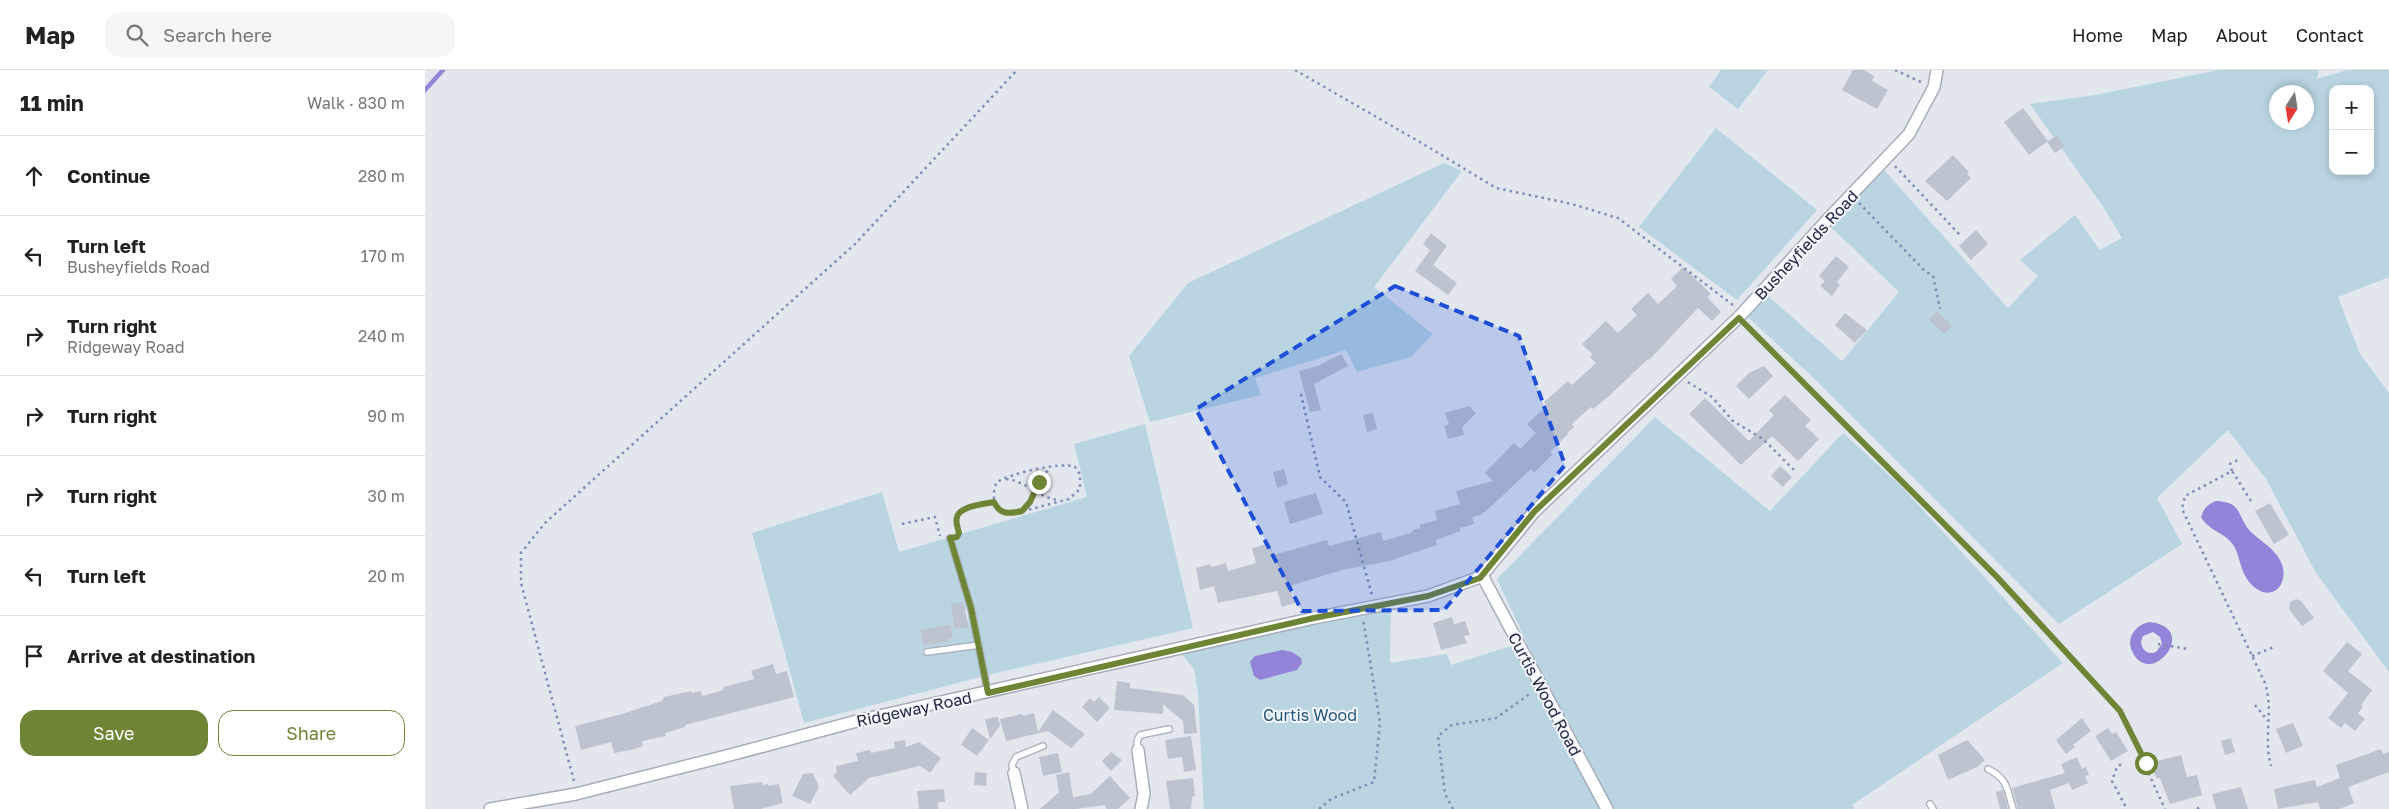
<!DOCTYPE html>
<meta charset="utf-8">
<style>
body{margin:0;font-family:"Golos Text",sans-serif;background:#f6f6f6;color:#222}
.controls{position:absolute;right:15px;top:15px;display:grid;overflow:hidden;border-radius:10px;box-shadow:0 2px 8px #0003}
.controls button{width:45px;height:45px;display:grid;place-items:center;padding:0;border:0;border-bottom:1px solid #e0e0e0;background:#fff;color:#222;font:25px sans-serif}
.compass{position:absolute;left:1844px;top:15px;width:45px;height:45px;border-radius:50%;background:#fff;box-shadow:0 2px 8px #0003;rotate:192deg}
.stop{position:absolute;width:15px;height:15px;margin:-11px;border:4px solid #6f8536;border-radius:50%;background:#fff}
.stop.end{background:#6f8536;border-color:#fff;box-shadow:0 1px 5px #0008}
.list{margin:0;padding:0;list-style:none}
h2{display:flex;justify-content:space-between;align-items:center;height:65px;margin:0;padding:0 20px;font-size:21px}
h2 small{font-size:16px;font-weight:400;color:#767676}
.list li{display:grid;grid-template-columns:32px 1fr auto;gap:15px;align-items:center;box-sizing:border-box;height:80px;padding:0 20px;border-top:1px solid #e0e0e0}
.list b{display:block;font-size:19px;white-space:nowrap}
.list p{margin:0;font-size:16px;white-space:nowrap;color:#767676}
.list em{font-size:16px;font-style:normal;color:#767676}
.actions{display:flex;gap:10px;padding:15px 20px}
.actions a{flex:1;padding:11px 0;border:1px solid #6f8536;border-radius:15px;text-align:center;font-size:18px;color:#6f8536}
.actions .main{background:#6f8536;color:#fff}
.icon{flex:none;width:28px;height:28px;fill:none;stroke:currentColor;stroke-width:2;stroke-linecap:round;stroke-linejoin:round}
.map{position:relative;flex:none;width:1964px;height:739px;overflow:hidden}
header{display:flex;align-items:center;gap:30px;box-sizing:border-box;height:70px;padding:0 25px;background:#fff;border-bottom:1px solid #e0e0e0}
header strong{font-size:24px}
nav{display:flex;gap:28px;margin-inline-start:auto;font-size:18px}
.search{width:350px;height:45px;background:#f6f6f6;display:flex;align-items:center;gap:12px;box-sizing:border-box;padding:0 18px;border-radius:15px;color:#767676;font-size:19px}
main{display:flex}
aside{flex:1;background:#fff}
.map>svg:first-child{display:block}
.green{fill:#b8d5e1;fill-rule:evenodd}
.water{fill:#9484d9;fill-rule:evenodd}
.lines{fill:none;stroke-linecap:round;stroke-linejoin:round}
.stream{stroke:#9484d9;stroke-width:4.5}
.building{fill:#bdc4cf}
.lane-casing{stroke:#a8adba;stroke-width:8}
.street-casing{stroke:#a8adba;stroke-width:14}
.path{stroke:#7f8eb5;stroke-width:2.5;stroke-dasharray:2.5 4;stroke-linecap:butt}
.lane{stroke:#fff;stroke-width:5.5}
.street{stroke:#fff;stroke-width:11}
.route{stroke:#6f8536;stroke-width:6}
.marked{fill:#1d4ed8;fill-opacity:0.2;stroke:#1d4ed8;stroke-width:4;stroke-dasharray:10 6;stroke-linejoin:round}
.labels{text-anchor:middle;dominant-baseline:central;stroke-width:4;stroke-linejoin:round;paint-order:stroke}
.street-label{font-size:16px;fill:#202741;stroke:#f3f6fa}
.park-label{font-size:16px;fill:#25587c;stroke:#f3f6fa}
</style>
<header>
<strong>Map</strong>
<div class="search"><svg class="icon" aria-label="search" viewBox="0 0 24 24"><circle cx="10" cy="10" r="6"/><path d="M15 15l6 6"/></svg>Search here</div>
<nav><a>Home</a><a>Map</a><a>About</a><a>Contact</a></nav>
</header>
<main>
<aside>
<h2>11 min<small>Walk · 830 m</small></h2>
<ul class="list">
<li><svg class="icon" aria-label="ahead" viewBox="0 0 24 24"><path d="M12 20V5M6 11l6-6 6 6"/></svg><div><b>Continue</b></div><em>280 m</em></li>
<li><svg class="icon" aria-label="left" viewBox="0 0 24 24"><path d="M17 20v-9H6M10 6l-5 5 5 5"/></svg><div><b>Turn left</b><p>Busheyfields Road</p></div><em>170 m</em></li>
<li><svg class="icon" aria-label="right" viewBox="0 0 24 24"><path d="M7 20v-9h11M14 6l5 5-5 5"/></svg><div><b>Turn right</b><p>Ridgeway Road</p></div><em>240 m</em></li>
<li><svg class="icon" aria-label="right" viewBox="0 0 24 24"><path d="M7 20v-9h11M14 6l5 5-5 5"/></svg><div><b>Turn right</b></div><em>90 m</em></li>
<li><svg class="icon" aria-label="right" viewBox="0 0 24 24"><path d="M7 20v-9h11M14 6l5 5-5 5"/></svg><div><b>Turn right</b></div><em>30 m</em></li>
<li><svg class="icon" aria-label="left" viewBox="0 0 24 24"><path d="M17 20v-9H6M10 6l-5 5 5 5"/></svg><div><b>Turn left</b></div><em>20 m</em></li>
<li><svg class="icon" aria-label="arrive" viewBox="0 0 24 24"><path d="M6 21V4h12l-3 4 3 4H6"/></svg><div><b>Arrive at destination</b></div></li>
</ul>
<div class="actions"><a class="main">Save</a><a>Share</a></div>
</aside>
<div class="map">
<svg width="1964" height="739" viewBox="0 0 1964 739">
<rect width="100%" height="100%" fill="#e2e7ee"/>
<g class="green">
<polygon points="1296,0 1343,0 1313,39 1284,17"/>
<path d="M1794 0H1894L1892 9 1922 0H1964V207L1913 227 1935 284 1964 323V602L1891 503 1841 409 1803 360 1732 428 1757 474 1634 554 1394 313 1323 247 1342 225 1417 291 1419 289 1474 222 1405 156 1458 99 1583 238 1613 206 1595 190 1650 145 1675 180 1697 168 1677 135 1605 34 1670 25ZM1908 19H1945V101H1908ZM1852 22H1882V52H1852Z"/>
<polygon points="1291,58 1392,140 1312,230 1214,157"/>
<polygon points="1019,93 1037,101 949,217 1008,264 986,287 932,302 921,280 830,308 836,325 725,352 704,286 763,213"/>
<polygon points="1230,347 1345,441 1418,363 1476,416 1638,593 1427,735 1429,739 779,739 773,623 769,599 753,579 966,537 965,593 1022,584 1026,595 1086,576 1115,617 1153,683 1072,509"/>
<path d="M720 354 768 558 567 604 379 653 327 463 457 422 474 482 662 427 649 374ZM542 539 544 556 529 559 527 542ZM526 554 528 568 523 569V572L498 576 495 560Z"/>
</g>
<g class="water">
<path d="M1791 431C1818 432 1811 445 1825 461 1835 471 1848 477 1855 490 1866 510 1850 534 1829 517 1817 507 1816 493 1811 480 1804 463 1784 462 1776 447 1779 438 1782 435 1791 431Z"/>
<path d="M1724 552C1777 557 1725 621 1707 581 1701 567 1711 555 1724 552ZM1728 562 1735 567 1737 574 1731 582C1723 585 1717 581 1716 572L1718 566Z"/>
<polygon points="857,580 867,582 876,588 877,593 872,600 835,610 829,606 825,592 830,586"/>
</g>
<g class="lines">
<polyline class="stream" points="0,20 18,0"/>
</g>
<g class="building">
<polygon points="1428,0 1439,0 1449,6 1447,11 1463,20 1452,39 1417,20"/>
<polygon points="1598,38 1623,71 1604,85 1579,52"/>
<polygon points="1632,65 1640,76 1630,83 1622,72"/>
<polygon points="1528,85 1544,102 1542,104 1546,108 1522,131 1500,111"/>
<polygon points="1551,160 1563,174 1546,190 1534,176"/>
<polygon points="1006,163 1022,176 1008,195 1032,213 1023,225 990,201 1005,180 998,174"/>
<polygon points="1411,186 1424,197 1412,212 1415,215 1407,226 1395,216 1400,211 1394,206"/>
<polygon points="1258,197 1285,223 1283,228 1296,242 1287,251 1273,238 1224,290 1223,289 1183,327 1168,339 1166,337 1147,354 1149,357 1142,363 1143,364 1125,382 1128,384 1109,403 1106,399 1060,442 1056,443 1057,445 1047,447 1049,454 1035,458 1036,461 1011,470 1012,475 964,491 917,500 864,516 870,533 857,537 852,521 793,533 789,516 775,520 771,498 785,494 786,497 801,493 803,501 831,493 827,478 845,473 848,485 902,470 904,476 956,462 958,471 986,463 988,460 995,458 994,455 1012,450 1010,441 1035,434 1031,421 1068,411 1060,403 1089,373 1095,379 1111,363 1102,354 1122,336 1119,332 1143,311 1147,315 1171,293 1165,287 1167,284 1157,274 1181,251 1193,263 1212,245 1206,239 1223,223 1233,234 1252,216 1246,209"/>
<polygon points="1512,241 1527,256 1519,264 1504,250"/>
<polygon points="1420,243 1442,260 1430,273 1410,255"/>
<polygon points="916,284 923,296 889,314 896,340 885,342 874,301 893,296"/>
<polygon points="1339,296 1348,306 1324,329 1311,316 1324,303"/>
<polygon points="1360,325 1386,350 1380,356 1394,369 1373,391 1347,366 1316,395 1264,344 1280,328 1324,371 1349,345 1344,340"/>
<polygon points="1044,336 1051,343 1037,357 1039,365 1023,369 1019,356 1024,354 1020,343"/>
<polygon points="948,343 952,359 942,362 938,345"/>
<polygon points="1355,396 1367,407 1358,417 1346,406"/>
<polygon points="859,399 863,414 852,418 848,402"/>
<polygon points="891,423 898,444 865,454 859,432"/>
<polygon points="1845,433 1864,465 1849,474 1830,441"/>
<polygon points="1871,529 1876,531 1889,548 1877,556 1864,539 1865,532"/>
<polygon points="538,532 544,557 529,559 526,534"/>
<polygon points="1027,547 1029,554 1040,551 1045,565 1039,566 1042,573 1016,580 1008,553"/>
<polygon points="526,554 528,568 523,569 523,572 498,576 495,560"/>
<polygon points="1922,572 1937,584 1923,601 1947,620 1936,635 1938,637 1933,643 1940,649 1930,661 1920,653 1916,658 1903,648 1923,623 1898,601"/>
<polygon points="348,594 351,604 362,601 369,627 260,655 260,657 240,663 241,666 217,671 218,676 206,680 189,683 186,672 156,680 150,656 197,644 237,631 239,627 266,621 267,623 276,621 277,626 299,620 298,617 329,609 326,601"/>
<polygon points="692,611 705,613 705,618 758,625 769,635 772,663 759,664 758,651 738,634 738,644 689,640"/>
<polygon points="674,627 685,638 672,652 657,637 665,628 669,632"/>
<polygon points="628,640 660,664 646,678 623,661 581,671 575,649 597,644 598,646 609,643 613,662"/>
<polygon points="573,647 575,656 565,669 560,649"/>
<polygon points="1657,648 1666,661 1648,675 1650,677 1641,684 1631,670"/>
<polygon points="1868,653 1878,676 1861,683 1851,659"/>
<polygon points="547,658 564,670 552,686 536,675"/>
<polygon points="1683,658 1687,664 1691,662 1703,681 1686,691 1670,666"/>
<polygon points="766,666 771,700 759,702 757,687 743,689 740,670"/>
<polygon points="1806,668 1810,682 1800,685 1796,671"/>
<polygon points="480,670 481,677 494,672 516,688 505,703 495,696 444,708 425,725 408,706 412,702 411,696 433,691 431,683 445,680 446,683 470,678 469,672"/>
<polygon points="1542,670 1560,690 1552,697 1523,710 1513,685"/>
<polygon points="1956,679 1958,684 1964,682 1964,702 1923,717 1929,733 1914,739 1895,739 1893,732 1853,739 1849,719 1890,710 1892,717 1915,708 1911,695"/>
<polygon points="686,682 697,690 686,701 677,691"/>
<polygon points="633,683 637,702 618,706 614,687"/>
<polygon points="1756,685 1762,707 1772,705 1777,725 1745,734 1735,708 1732,709 1724,693"/>
<polygon points="1652,687 1657,699 1661,697 1664,705 1660,706 1663,713 1647,720 1644,713 1625,720 1630,739 1593,739 1587,718 1640,703 1636,694"/>
<polygon points="550,702 562,703 561,716 549,715"/>
<polygon points="644,702 648,727 666,724 685,706 705,728 693,739 682,739 679,735 651,739 615,739 634,722 631,705"/>
<polygon points="388,703 394,717 385,734 367,726 378,704"/>
<polygon points="768,708 770,726 767,727 766,739 745,739 741,711"/>
<polygon points="337,712 337,715 343,714 343,716 354,714 358,733 335,739 309,739 305,716"/>
<polygon points="1816,717 1823,739 1791,739 1787,724"/>
<polygon points="519,719 520,732 513,732 513,739 494,739 492,721"/>
<polygon points="1578,720 1580,727 1583,739 1575,739 1571,722"/>
</g>
<g class="lines">
<g class="lane-casing">
<g id="lane">
<polyline points="525,468 546,538 563,623"/>
<polyline points="502,582 554,575"/>
<polyline points="713,680 712,671 715,665 744,659"/>
<path d="M1563 699C1583 709 1582 719 1588 739"/>
<polyline points="589,703 587,695 591,687 618,676"/>
<polyline points="1505,734 1508,739"/>
</g>
</g>
<g class="street-casing">
<g id="street">
<polyline points="1057,508 1059,509 1058,504 1109,442 1314,247 1406,146 1484,64 1509,17 1512,0"/>
<polyline points="1059,509 1182,739"/>
<polyline points="713,680 719,724 716,739"/>
<polyline points="589,703 597,739"/>
<polyline points="65,739 151,724 305,685 432,651 889,548 1003,526 1055,507 1058,504"/>
</g>
</g>
<g class="path">
<polyline points="870,0 1005,78 1071,118 1147,134 1193,148 1308,235"/>
<polyline points="1470,0 1498,13"/>
<polyline points="1470,96 1535,165"/>
<polyline points="1434,133 1500,201 1508,206 1515,239"/>
<polyline points="1322,256 1573,508 1695,641 1740,739"/>
<polyline points="1263,312 1287,327 1308,351 1338,369 1370,401"/>
<polyline points="876,324 895,407 921,432 947,525"/>
<polyline points="1807,401 1805,394 1815,389"/>
<path d="M581 409C602 411 614 429 635 430"/>
<path d="M1826 431 1807 401 1760 426 1757 439 1840 613C1849 643 1838 666 1846 696"/>
<path d="M597 441C609 428 613 410 625 398"/>
<polyline points="477,454 510,447 515,466"/>
<path d="M533 462C533 458 531 454 531 450 531 437 560 434 569 432L575 441 587 444 644 429 655 419V404L650 397C637 391 582 404 571 413L569 422V432"/>
<polyline points="1733,574 1763,579"/>
<polyline points="1827,586 1851,576"/>
<polyline points="1830,635 1843,651"/>
<polyline points="1696,694 1692,697 1687,711 1702,739"/>
<polyline points="149,711 96,513 96,483 120,453 430,174 592,0"/>
<polyline points="894,739 906,729 949,712 955,652 938,549"/>
<polyline points="1028,739 1020,724 1013,666 1027,655 1071,648 1106,623"/>
<polyline points="1772,739 1775,737"/>
</g>
<use href="#lane" class="lane"/>
<use href="#street" class="street"/>
</g>
<g class="lines">
<path class="route" d="M614 412 605 432 597 441C584 444 575 445 569 432 559 434 535 436 532 447 530 452 533 458 534 463L532 467 525 468 546 538 563 623 889 548 1003 526 1055 508 1109 442 1314 248 1573 508 1695 641 1721 693"/>
</g>
<path class="marked" d="M970 216 1094 266 1140 395 1019 540 877 541 771 339Z"/>
<g class="labels">
<g class="street-label">
<text transform="translate(1381 175) rotate(-47)">Busheyfields Road</text>
<text transform="translate(1120 624) rotate(62)">Curtis Wood Road</text>
<text transform="translate(489 639) rotate(-12)">Ridgeway Road</text>
</g>
<g class="park-label">
<text x="885" y="645">Curtis Wood</text>
</g>
</g>
</svg>
<div class="controls">
<button>+</button>
<button>−</button>
</div>
<svg class="compass" viewBox="-18 -18 36 36"><path d="M0-13l5 13h-10z" fill="#e53935"/><path d="M0 13l5-13h-10z" fill="#767676"/></svg>
<div class="stop" style="left:1721px;top:693px"></div>
<div class="stop end" style="left:614px;top:412px"></div>
</div>
</main>
